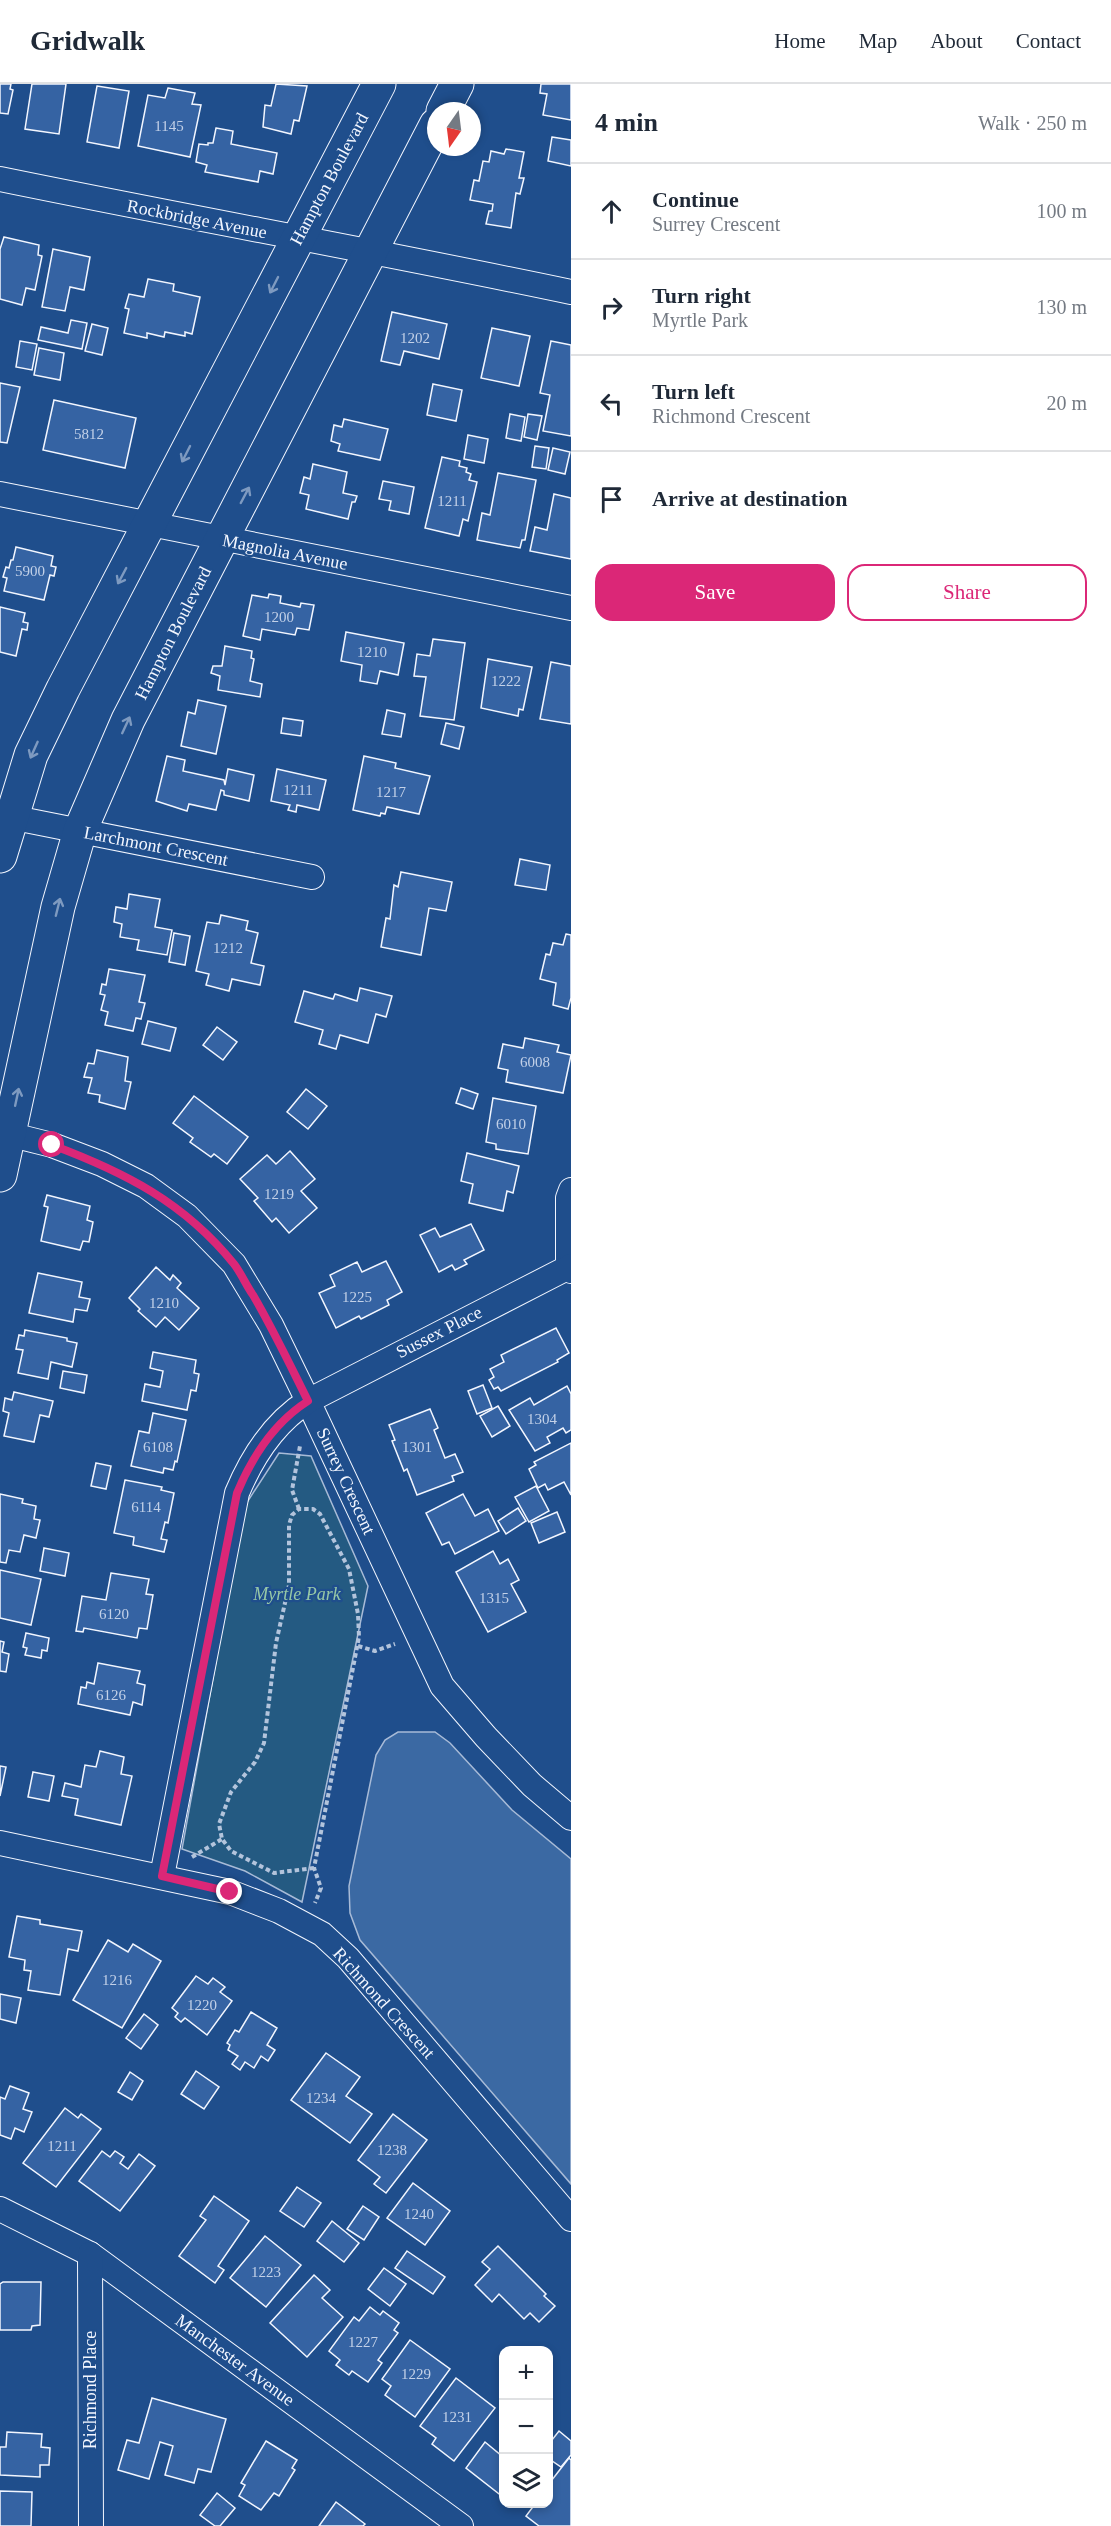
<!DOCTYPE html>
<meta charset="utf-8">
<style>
body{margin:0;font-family:"Times New Roman",serif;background:#f2f2f3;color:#1f2937}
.controls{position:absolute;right:18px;bottom:18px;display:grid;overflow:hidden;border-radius:12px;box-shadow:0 3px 9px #0003}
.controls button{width:54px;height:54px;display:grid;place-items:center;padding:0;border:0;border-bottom:2px solid #e0e1e3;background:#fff;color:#1f2937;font:30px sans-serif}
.compass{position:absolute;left:427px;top:18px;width:54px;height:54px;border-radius:50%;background:#fff;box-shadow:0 3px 9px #0003;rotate:194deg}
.stop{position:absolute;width:18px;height:18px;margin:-14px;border:4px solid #db2777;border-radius:50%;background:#fff}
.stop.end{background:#db2777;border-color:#fff;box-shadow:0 2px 6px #0008}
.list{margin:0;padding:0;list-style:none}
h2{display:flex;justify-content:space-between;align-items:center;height:78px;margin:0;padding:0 24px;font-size:26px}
h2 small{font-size:20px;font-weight:400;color:#747a83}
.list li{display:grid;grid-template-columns:39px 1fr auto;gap:18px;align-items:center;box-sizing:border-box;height:96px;padding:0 24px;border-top:2px solid #e0e1e3}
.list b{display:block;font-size:22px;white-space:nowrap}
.list p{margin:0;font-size:20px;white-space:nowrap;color:#747a83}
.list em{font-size:20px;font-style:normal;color:#747a83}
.actions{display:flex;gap:12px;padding:18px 24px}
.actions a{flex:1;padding:14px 0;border:2px solid #db2777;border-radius:18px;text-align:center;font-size:21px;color:#db2777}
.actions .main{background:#db2777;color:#fff}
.icon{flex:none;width:33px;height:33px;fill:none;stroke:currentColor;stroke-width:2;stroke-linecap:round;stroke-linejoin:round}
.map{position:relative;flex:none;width:571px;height:2442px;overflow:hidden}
header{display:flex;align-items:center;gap:36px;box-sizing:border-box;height:84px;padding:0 30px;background:#fff;border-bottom:2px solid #e0e1e3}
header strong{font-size:28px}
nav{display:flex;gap:33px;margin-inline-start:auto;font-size:21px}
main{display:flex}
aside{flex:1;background:#fff}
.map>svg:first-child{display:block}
.green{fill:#245a82;stroke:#a8bbd7;stroke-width:1.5}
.water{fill:#3b69a3;stroke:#a8bbd7;stroke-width:1.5}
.building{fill:#3563a3;stroke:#f2f6ff;stroke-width:1.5}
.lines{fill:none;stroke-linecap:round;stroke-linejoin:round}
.minor-casing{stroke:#f2f6ff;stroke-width:26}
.primary-casing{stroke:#f2f6ff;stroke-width:35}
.path{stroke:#b3c4dc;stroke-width:4;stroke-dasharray:4.5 3;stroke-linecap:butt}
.minor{stroke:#1f4e8c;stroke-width:24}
.primary{stroke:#1f4e8c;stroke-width:33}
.oneway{stroke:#7e9ac0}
.route{stroke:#db2777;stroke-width:8}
.labels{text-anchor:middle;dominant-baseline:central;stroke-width:4.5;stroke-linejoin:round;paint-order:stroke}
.number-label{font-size:15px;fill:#c3d1e8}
.street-label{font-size:18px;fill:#f2f6ff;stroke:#1f4e8c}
.park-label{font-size:18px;font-style:italic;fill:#97c8a6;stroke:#1f4e8c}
</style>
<header>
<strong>Gridwalk</strong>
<nav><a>Home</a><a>Map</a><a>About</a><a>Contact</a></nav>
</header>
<main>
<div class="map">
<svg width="571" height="2442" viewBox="0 0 571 2442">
<rect width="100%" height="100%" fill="#1f4e8c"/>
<polygon class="green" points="279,1369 311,1372 368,1502 302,1818 245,1787 182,1765 244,1423"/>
<polygon class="water" points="398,1648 435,1648 450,1659 512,1726 571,1775 571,2100 360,1856 350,1829 349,1802 376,1671 385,1656"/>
<g class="building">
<polygon points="0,0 11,0 10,5 13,6 8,30 0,29"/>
<polygon points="32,0 66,0 59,50 25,45"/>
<polygon points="276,0 307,2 299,37 294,36 291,50 263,43 265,21 271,22"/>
<polygon points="541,0 571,0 571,36 543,31 547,10 540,9"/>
<polygon points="97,2 129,7 119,64 87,58"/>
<polygon points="168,4 195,9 192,20 201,21 190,73 138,62 148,11 165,14"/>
<polygon points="216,44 233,47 231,60 277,69 273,90 260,87 258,98 205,88 207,81 196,78 199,60 208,61 208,59 213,59"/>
<polygon points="552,53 571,56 571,82 548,77"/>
<polygon points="506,65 524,68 519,94 524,94 520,110 516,109 511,144 486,140 489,127 492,127 493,120 470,116 474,96 479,97 483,77 489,78 491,67 504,70"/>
<polygon points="4,153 39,161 38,171 42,172 35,206 26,204 22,221 0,215 0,165"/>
<polygon points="53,165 90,173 84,206 70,203 65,227 42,223"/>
<polygon points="148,195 174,200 173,207 200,213 192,250 185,248 185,252 165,248 164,253 147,249 147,254 124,249 129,225 125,224 129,210 144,213"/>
<polygon points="392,228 447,240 439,275 404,267 400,281 381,277"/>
<polygon points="71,236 87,239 82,265 38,256 41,243 68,249"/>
<polygon points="92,240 108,244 102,271 85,267"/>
<polygon points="492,244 530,252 519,302 481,294"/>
<polygon points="20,257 37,260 32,286 16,283"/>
<polygon points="551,257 571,261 571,352 543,347 550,311 540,309"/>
<polygon points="39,264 64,269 60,296 34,291"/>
<polygon points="0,299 20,303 7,359 0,358"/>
<polygon points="433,300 462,306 456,337 427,331"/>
<polygon points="54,316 136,334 125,384 43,366"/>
<polygon points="510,330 525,333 521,357 506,354"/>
<polygon points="528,330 542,332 537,356 524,353"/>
<polygon points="344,335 388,345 380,376 338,367 340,360 331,357 334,341 342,343"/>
<polygon points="468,351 488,355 484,379 464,375"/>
<polygon points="535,362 549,364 546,385 532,383"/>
<polygon points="553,364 570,368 565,390 548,386"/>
<polygon points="442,373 460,377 459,382 467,384 466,388 471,390 469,396 477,398 468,437 463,435 459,452 425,444"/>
<polygon points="313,380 347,388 343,409 357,412 355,418 352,418 348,435 306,425 309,411 300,409 304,393 310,395"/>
<polygon points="498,389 536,396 525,456 522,456 520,464 477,456 482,429 490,431"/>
<polygon points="383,397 414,403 409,430 389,426 391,417 379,415"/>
<polygon points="554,410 571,414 571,475 530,467 535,443 547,446"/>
<polygon points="16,463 53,472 51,482 56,483 54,492 50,491 44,516 4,507 7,494 3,493 6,483 9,484 11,476 13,476"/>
<polygon points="269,510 281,512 280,519 300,523 301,519 314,521 309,546 297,544 295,551 262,545 260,556 243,552 252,511 268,514"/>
<polygon points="0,523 25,529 23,538 28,539 27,546 22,545 16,572 0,568"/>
<polygon points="346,548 404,559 398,591 380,587 377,600 360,597 362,581 341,577"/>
<polygon points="433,555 465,559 454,636 420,632 426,593 414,592 417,570 430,572"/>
<polygon points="225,562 252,567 251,574 254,575 250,597 262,600 260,613 218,606 220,592 211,589 213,582 222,582"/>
<polygon points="488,575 532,583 523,626 519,625 518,632 481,624"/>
<polygon points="551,578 571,582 571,640 540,635"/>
<polygon points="198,616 226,622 216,670 181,662 188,628 195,630"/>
<polygon points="387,626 405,630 401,653 382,650"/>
<polygon points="283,634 303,637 301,652 281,649"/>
<polygon points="446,639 464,643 459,665 441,660"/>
<polygon points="167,672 185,676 183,687 224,696 225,701 228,685 254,691 249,717 224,711 224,707 221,706 216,726 189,720 187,727 156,717"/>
<polygon points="364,672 396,679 395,684 430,692 419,730 387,723 385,730 381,729 380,732 353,726"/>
<polygon points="277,685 326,696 319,726 297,721 296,728 288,726 290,721 271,717"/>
<polygon points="520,775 550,781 546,806 515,801"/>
<polygon points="401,788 452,798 446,827 429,824 421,871 381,863 386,834 390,835 394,801 398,803"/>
<polygon points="129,810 160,815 155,843 172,846 167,871 137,866 139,856 120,853 122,840 114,838 116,823 127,825"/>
<polygon points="221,831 248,837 246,846 258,849 251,879 264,882 260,901 232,895 229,907 206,901 209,890 196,887 207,838 219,840"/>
<polygon points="174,849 190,852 185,881 169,878"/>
<polygon points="566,850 571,851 571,914 568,925 553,921 556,899 540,895 546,870 550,871 553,859 563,861"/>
<polygon points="109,885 145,891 139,918 145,919 141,935 136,934 133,947 105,941 108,928 101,926 105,911 100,910 102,900 106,901"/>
<polygon points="360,904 392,912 386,933 376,930 368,959 340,951 336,965 319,960 323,946 295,938 304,907 333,915 335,910 357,917"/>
<polygon points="148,937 176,944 170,967 142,960"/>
<polygon points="217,943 237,958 223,976 203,961"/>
<polygon points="525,954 559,961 557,968 571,971 563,1009 506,998 508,986 498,984 503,960 523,964"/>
<polygon points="97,966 128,973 125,997 131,998 125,1025 99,1018 100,1011 88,1009 92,994 84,993 88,979 94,980"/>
<polygon points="461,1004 478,1010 473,1025 456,1019"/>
<polygon points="306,1005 327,1022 308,1045 287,1028"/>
<polygon points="194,1012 248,1053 227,1080 214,1070 211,1073 190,1058 193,1054 173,1039"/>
<polygon points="493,1014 536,1022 528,1070 496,1065 496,1060 486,1058"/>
<polygon points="290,1067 315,1095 301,1107 317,1124 289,1149 276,1134 272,1138 254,1117 258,1114 240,1095 267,1071 276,1080"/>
<polygon points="467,1069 519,1082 513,1109 507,1107 503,1127 469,1119 473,1100 461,1097"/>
<polygon points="47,1111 90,1122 87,1136 93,1138 89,1158 83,1157 80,1166 41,1157 48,1123 44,1122"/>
<polygon points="471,1140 484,1166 464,1176 467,1180 455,1186 452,1181 439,1188 420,1151 435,1144 440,1153"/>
<polygon points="386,1177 402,1208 387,1216 389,1221 361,1235 359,1232 336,1244 319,1209 335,1202 330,1191 357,1178 362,1188"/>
<polygon points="156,1183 170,1196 173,1191 181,1199 177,1204 199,1224 179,1246 165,1233 156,1243 138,1227 140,1225 129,1214"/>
<polygon points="38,1189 82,1198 79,1213 90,1215 87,1227 75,1225 73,1238 29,1229"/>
<polygon points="556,1244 569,1269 557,1276 558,1278 501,1307 498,1303 494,1305 489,1296 494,1293 490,1285 504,1278 501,1271"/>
<polygon points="25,1246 67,1254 67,1257 77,1259 72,1283 51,1278 48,1295 18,1289 23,1266 16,1265 19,1251 24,1252"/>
<polygon points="153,1268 196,1276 194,1289 199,1290 196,1307 191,1306 187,1326 142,1317 145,1300 160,1303 163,1287 150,1284"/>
<polygon points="63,1287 87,1291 84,1309 60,1304"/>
<polygon points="483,1301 492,1324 477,1330 468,1307"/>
<polygon points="567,1302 571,1310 571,1346 566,1349 563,1344 547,1353 550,1359 535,1367 509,1326 530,1314 534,1321"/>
<polygon points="14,1308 53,1317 49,1333 40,1331 34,1358 4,1352 9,1329 3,1327 5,1314 12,1316"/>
<polygon points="498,1322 510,1342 492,1353 480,1332"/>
<polygon points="430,1325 438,1344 434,1346 445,1374 455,1370 463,1388 452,1392 454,1397 417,1411 407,1385 404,1387 392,1357 395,1356 389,1341"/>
<polygon points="153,1329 186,1336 177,1378 175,1377 173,1386 164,1384 163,1389 131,1382 139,1347 149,1349"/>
<polygon points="571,1359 571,1411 564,1398 548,1406 545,1400 538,1404 529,1385 536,1381 534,1378"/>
<polygon points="96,1379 111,1382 106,1405 91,1402"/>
<polygon points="125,1396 162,1403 161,1406 174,1409 168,1439 165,1438 161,1455 167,1456 164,1468 133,1461 134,1453 114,1449"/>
<polygon points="536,1402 549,1427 529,1438 515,1413"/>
<polygon points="0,1410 23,1415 22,1419 36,1422 34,1435 40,1436 36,1454 24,1451 20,1468 9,1466 6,1479 0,1478"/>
<polygon points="463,1410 475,1432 488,1425 499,1447 455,1470 449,1458 442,1461 426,1429"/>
<polygon points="518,1424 526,1437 506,1450 498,1437"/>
<polygon points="557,1428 565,1448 539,1459 531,1439"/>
<polygon points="44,1464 69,1469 65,1492 40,1487"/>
<polygon points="493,1467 500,1480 508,1475 519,1496 511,1500 526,1528 488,1548 456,1488"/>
<polygon points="0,1486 41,1495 31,1541 0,1534"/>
<polygon points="111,1489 149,1495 146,1510 153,1511 147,1545 139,1544 137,1554 84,1544 83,1548 76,1547 82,1512 106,1516"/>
<polygon points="26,1549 49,1554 47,1567 42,1566 41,1574 25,1571 27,1564 23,1563"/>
<polygon points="0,1557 4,1558 2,1568 9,1570 6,1588 0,1587"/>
<polygon points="98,1579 140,1587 137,1599 145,1601 142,1621 133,1618 130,1631 78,1620 81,1603 86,1604 87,1598 94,1600"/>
<polygon points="100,1667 124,1673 121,1690 132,1692 121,1741 75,1731 78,1715 62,1712 65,1699 81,1703 85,1681 96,1683"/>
<polygon points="0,1682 6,1683 0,1712"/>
<polygon points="33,1688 54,1692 49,1717 28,1713"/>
<polygon points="17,1832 40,1836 40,1840 82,1847 78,1867 68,1865 60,1911 28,1906 31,1887 24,1886 25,1876 9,1873"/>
<polygon points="108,1856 128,1868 133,1860 161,1877 122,1944 73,1916"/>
<polygon points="196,1892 208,1900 213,1894 225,1903 220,1908 232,1917 207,1951 185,1934 181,1938 175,1933 178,1929 172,1924"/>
<polygon points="0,1910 21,1914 16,1939 0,1935"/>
<polygon points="251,1928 277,1944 267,1961 275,1966 268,1977 261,1972 254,1984 245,1978 240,1986 232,1980 238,1972 228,1966 230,1961 227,1959 235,1946 239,1948"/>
<polygon points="144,1930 158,1941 141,1965 126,1954"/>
<polygon points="326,1969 360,1993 346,2012 372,2030 350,2059 291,2016"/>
<polygon points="196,1987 219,2003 204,2025 181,2010"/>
<polygon points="130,1988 143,1997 132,2016 118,2008"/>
<polygon points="10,2002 29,2009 23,2025 32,2028 24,2048 15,2044 11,2055 0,2051 0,2013 5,2015"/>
<polygon points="65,2024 78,2034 81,2030 101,2045 56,2103 23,2079"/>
<polygon points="393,2030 427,2056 386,2109 374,2100 380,2093 358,2076"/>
<polygon points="102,2067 110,2073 115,2067 124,2073 120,2079 128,2085 139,2070 155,2082 120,2127 79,2097"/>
<polygon points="413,2099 450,2127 425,2161 387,2134"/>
<polygon points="297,2103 321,2119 304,2143 280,2127"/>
<polygon points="214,2112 249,2137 218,2182 224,2186 215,2199 179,2172 206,2136 200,2132"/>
<polygon points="363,2122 379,2133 364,2156 347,2145"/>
<polygon points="332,2137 359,2159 344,2178 317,2157"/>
<polygon points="265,2152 301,2181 266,2223 230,2194"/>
<polygon points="498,2162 546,2210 544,2212 555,2222 539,2238 530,2229 524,2235 499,2210 492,2218 475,2201 490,2185 482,2178"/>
<polygon points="407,2167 445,2193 433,2210 395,2184"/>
<polygon points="384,2184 406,2200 390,2222 368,2205"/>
<polygon points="314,2191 330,2206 322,2214 343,2233 307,2273 270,2239"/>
<polygon points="3,2198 41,2198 40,2241 32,2242 31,2246 0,2246 0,2200"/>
<polygon points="370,2223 380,2231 383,2227 399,2239 394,2246 398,2249 378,2276 382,2279 368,2298 352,2287 349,2291 336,2281 340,2276 329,2267 354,2233 359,2237"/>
<polygon points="410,2256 450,2285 415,2333 385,2311 391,2302 382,2295"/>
<polygon points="456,2294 495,2324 454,2377 432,2360 436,2354 420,2342"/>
<polygon points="152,2314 226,2335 211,2388 198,2385 194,2399 165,2391 173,2362 160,2358 149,2395 118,2386 127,2356 139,2359"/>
<polygon points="559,2347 571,2357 571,2371 561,2383 548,2374 548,2361"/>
<polygon points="7,2348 42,2350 41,2363 50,2364 49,2381 40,2381 40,2393 0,2391 0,2363 6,2363"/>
<polygon points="266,2357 297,2376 292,2384 295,2386 279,2412 274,2409 261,2426 239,2412 245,2401 241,2399"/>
<polygon points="485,2358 502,2372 503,2370 503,2413 466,2384"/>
<polygon points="569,2374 571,2376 571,2442 539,2442 526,2432 535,2420 548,2420 548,2401"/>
<polygon points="0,2407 32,2408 31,2442 0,2442"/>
<polygon points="217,2409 235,2424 220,2442 215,2442 200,2431"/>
<polygon points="336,2418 365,2440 363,2442 319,2442"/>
</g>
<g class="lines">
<g class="minor-casing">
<g id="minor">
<path d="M0 95C190 134 381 168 571 208"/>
<polyline points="0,410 571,524"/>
<polyline points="0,731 312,793"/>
<polyline points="0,1048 52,1061 102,1080 146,1102 187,1132 234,1180 271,1241 308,1317 442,1602 486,1653 532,1701 571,1734"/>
<polyline points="571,1106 568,1114 568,1181 571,1187"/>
<polyline points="0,1759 230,1808 279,1827 322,1850 348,1874 571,2135"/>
<path d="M162 1792 237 1409C252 1373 275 1338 308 1317L571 1182"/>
<polyline points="0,2125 90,2170 461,2442"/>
<polyline points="90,2170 91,2442"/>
</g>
</g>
<g class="primary-casing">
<g id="primary">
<polyline points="443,27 457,0"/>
<polyline points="0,772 31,671 63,605 379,0"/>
<polyline points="0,1091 58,823 80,747 128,636 436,41"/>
</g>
</g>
<g class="path">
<polyline points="299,1425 292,1406 300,1362"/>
<polyline points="358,1562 375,1567 395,1560"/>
<polyline points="192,1773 222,1755"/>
<polyline points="314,1784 274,1789 231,1767 222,1755 219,1740 231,1708 255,1678 264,1659 276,1559 289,1501 289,1441 292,1431 299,1425 313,1425 320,1430 349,1485 358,1530 359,1553 314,1784 321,1804 315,1819"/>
</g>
<use href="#minor" class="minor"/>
<use href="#primary" class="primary"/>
</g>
<defs><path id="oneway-shaft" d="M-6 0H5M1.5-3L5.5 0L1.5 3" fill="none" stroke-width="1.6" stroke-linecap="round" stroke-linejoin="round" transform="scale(1.5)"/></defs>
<g class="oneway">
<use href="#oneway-shaft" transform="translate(274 201) rotate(117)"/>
<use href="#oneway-shaft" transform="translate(186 370) rotate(117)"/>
<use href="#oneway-shaft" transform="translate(245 411) rotate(-62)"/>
<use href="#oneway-shaft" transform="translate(122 492) rotate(118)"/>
<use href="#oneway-shaft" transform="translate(126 641) rotate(-65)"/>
<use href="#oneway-shaft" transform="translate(34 666) rotate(114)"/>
<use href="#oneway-shaft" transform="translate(58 823) rotate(-76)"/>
<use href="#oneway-shaft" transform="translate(17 1013) rotate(-78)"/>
</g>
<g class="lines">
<path class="route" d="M52 1061C124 1088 184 1118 234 1180 241 1189 246 1201 253 1211 273 1245 290 1281 308 1317 275 1338 252 1373 237 1409L162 1792 230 1808"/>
</g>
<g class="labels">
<g class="number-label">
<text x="169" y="42">1145</text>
<text x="415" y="254">1202</text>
<text x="89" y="350">5812</text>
<text x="452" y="417">1211</text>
<text x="30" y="487">5900</text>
<text x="279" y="533">1200</text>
<text x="372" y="568">1210</text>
<text x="506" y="597">1222</text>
<text x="298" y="706">1211</text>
<text x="391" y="708">1217</text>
<text x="228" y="864">1212</text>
<text x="535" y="978">6008</text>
<text x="511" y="1040">6010</text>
<text x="279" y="1110">1219</text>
<text x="357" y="1213">1225</text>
<text x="164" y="1219">1210</text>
<text x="542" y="1335">1304</text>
<text x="158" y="1363">6108</text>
<text x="417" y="1363">1301</text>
<text x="146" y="1423">6114</text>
<text x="494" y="1514">1315</text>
<text x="114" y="1530">6120</text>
<text x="111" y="1611">6126</text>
<text x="117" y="1896">1216</text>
<text x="202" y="1921">1220</text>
<text x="321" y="2014">1234</text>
<text x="62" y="2062">1211</text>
<text x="392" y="2066">1238</text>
<text x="419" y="2130">1240</text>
<text x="266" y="2188">1223</text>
<text x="363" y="2258">1227</text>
<text x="416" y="2290">1229</text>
<text x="457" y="2333">1231</text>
</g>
<g class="street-label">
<text transform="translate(329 95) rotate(-62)">Hampton Boulevard</text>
<text transform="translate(197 135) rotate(11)">Rockbridge Avenue</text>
<text transform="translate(285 468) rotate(11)">Magnolia Avenue</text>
<text transform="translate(173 549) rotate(-63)">Hampton Boulevard</text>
<text transform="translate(156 762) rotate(11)">Larchmont Crescent</text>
<text transform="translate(439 1248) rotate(-27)">Sussex Place</text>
<text transform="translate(346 1397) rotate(65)">Surrey Crescent</text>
<text transform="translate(384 1919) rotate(48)">Richmond Crescent</text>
<text transform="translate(235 2276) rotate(36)">Manchester Avenue</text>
<text transform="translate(90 2306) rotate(-90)">Richmond Place</text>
</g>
<g class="park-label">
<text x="297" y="1510">Myrtle Park</text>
</g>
</g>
</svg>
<div class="controls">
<button>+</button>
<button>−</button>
<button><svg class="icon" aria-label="layers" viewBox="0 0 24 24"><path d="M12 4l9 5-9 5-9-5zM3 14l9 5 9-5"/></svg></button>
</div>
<svg class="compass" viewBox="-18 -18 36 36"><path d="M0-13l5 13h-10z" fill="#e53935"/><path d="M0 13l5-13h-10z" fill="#747a83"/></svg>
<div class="stop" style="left:52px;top:1061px"></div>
<div class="stop end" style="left:230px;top:1808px"></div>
</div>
<aside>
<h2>4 min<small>Walk · 250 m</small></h2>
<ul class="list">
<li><svg class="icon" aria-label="ahead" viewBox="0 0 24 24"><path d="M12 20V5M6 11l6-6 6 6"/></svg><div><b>Continue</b><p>Surrey Crescent</p></div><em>100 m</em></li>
<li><svg class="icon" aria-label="right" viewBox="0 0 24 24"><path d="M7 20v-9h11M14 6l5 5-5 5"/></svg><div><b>Turn right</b><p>Myrtle Park</p></div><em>130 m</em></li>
<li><svg class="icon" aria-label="left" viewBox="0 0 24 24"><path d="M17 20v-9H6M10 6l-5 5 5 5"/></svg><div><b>Turn left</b><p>Richmond Crescent</p></div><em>20 m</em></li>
<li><svg class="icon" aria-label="arrive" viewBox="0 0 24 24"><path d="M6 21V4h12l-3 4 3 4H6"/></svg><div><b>Arrive at destination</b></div></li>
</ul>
<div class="actions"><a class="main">Save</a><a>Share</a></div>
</aside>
</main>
